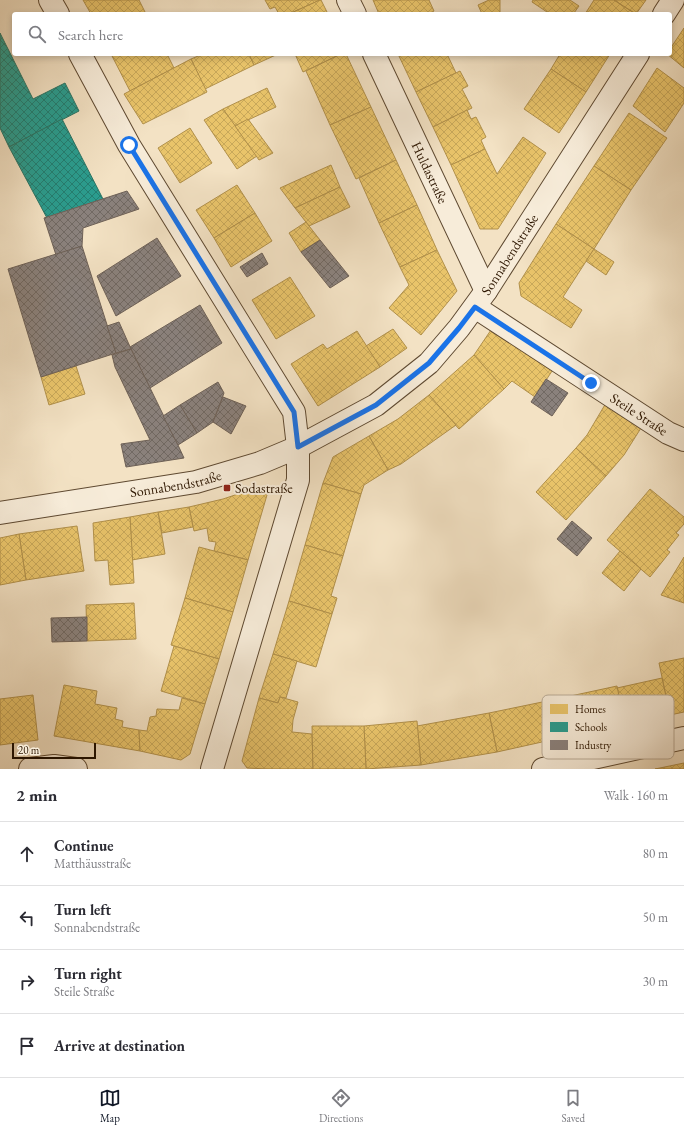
<!DOCTYPE html>
<meta charset="utf-8">
<style>
body{margin:0;font-family:"EB Garamond",serif;background:#f7f7f7;color:#2b2b33}
.scale{position:absolute;left:12px;bottom:10px;width:84px;box-sizing:border-box;padding-left:4px;border:2px solid #2d1600;border-top:0;font-size:11px;line-height:14px;white-space:nowrap;color:#2d1600;-webkit-text-stroke:3px #f7ecd9;paint-order:stroke}
.stop{position:absolute;width:12px;height:12px;margin:-9px;border:3px solid #1a73e8;border-radius:50%;background:#fff}
.stop.end{background:#1a73e8;border-color:#fff;box-shadow:0 1px 4px #0008}
.list{margin:0;padding:0;list-style:none}
h2{display:flex;justify-content:space-between;align-items:center;height:52px;margin:0;padding:0 16px;font-size:17px}
h2 small{font-size:13px;font-weight:400;color:#7c7c81}
.list li{display:grid;grid-template-columns:26px 1fr auto;gap:12px;align-items:center;box-sizing:border-box;height:64px;padding:0 16px;border-top:1px solid #e1e1e2}
.list b{display:block;font-size:15px;white-space:nowrap}
.list p{margin:0;font-size:13px;white-space:nowrap;color:#7c7c81}
.list em{font-size:13px;font-style:normal;color:#7c7c81}
.icon{flex:none;width:22px;height:22px;fill:none;stroke:currentColor;stroke-width:2;stroke-linecap:round;stroke-linejoin:round}
.map{position:relative;flex:none;width:684px;height:769px;overflow:hidden}
.search{position:absolute;background:#fff;box-shadow:0 2px 6px #0003;left:12px;right:12px;top:12px;height:44px;display:flex;align-items:center;gap:10px;box-sizing:border-box;padding:0 14px;border-radius:4px;color:#7c7c81;font-size:15px}
.sheet{height:308px;background:#fff}
nav{display:flex;justify-content:space-around;align-items:center;box-sizing:border-box;height:56px;border-top:1px solid #e1e1e2;background:#fff;font-size:11px;color:#7c7c81}
nav a{display:grid;justify-items:center;gap:2px}
nav .on{color:#111827}
.map>svg:first-child{display:block}
.homes{fill:url(#homes-cross-hatch);stroke:#b1904a}
.schools{fill:url(#schools-cross-hatch);stroke:#2b7464}
.industry{fill:url(#industry-cross-hatch);stroke:#6e6157}
.lines{fill:none;stroke-linecap:round;stroke-linejoin:round}
.minor-casing{stroke:#5e4931;stroke-width:24}
.minor{stroke:#f7ecd9;stroke-width:22}
.route{stroke:#1a73e8;stroke-width:5}
.poi-dot{fill:#8f2418;stroke:#f7ecd9;stroke-width:1.5}
.labels{text-anchor:middle;dominant-baseline:central;stroke-width:4;stroke-linejoin:round;paint-order:stroke}
.street-label{font-size:14px;fill:#2d1600;stroke:#f7ecd9}
.poi-label{font-size:14px;fill:#2d1600;stroke:#f7ecd9;text-anchor:start}
.key{fill:#f7ecd9;stroke:#baac98;stroke-width:1}
.key-label{font-size:11px;fill:#2d1600}
</style>
<div class="map">
<svg width="684" height="769" viewBox="0 0 684 769">
<defs>
<pattern id="homes-cross-hatch" width="8" height="8" patternUnits="userSpaceOnUse"><rect width="8" height="8" fill="#e9c46a"/><path d="M0 0l8 8M0 8l8-8" fill="none" stroke="#c8a85a"/></pattern>
<pattern id="schools-cross-hatch" width="8" height="8" patternUnits="userSpaceOnUse"><rect width="8" height="8" fill="#2a9d8f"/><path d="M0 0l8 8M0 8l8-8" fill="none" stroke="#247f72"/></pattern>
<pattern id="industry-cross-hatch" width="8" height="8" patternUnits="userSpaceOnUse"><rect width="8" height="8" fill="#8a817c"/><path d="M0 0l8 8M0 8l8-8" fill="none" stroke="#716963"/></pattern>
</defs>
<rect width="100%" height="100%" fill="#f3e2c4"/>
<filter id="stains"><feTurbulence type="fractalNoise" baseFrequency=".005" numOctaves="4"/><feColorMatrix values="0 0 0 0 .2 0 0 0 0 .09 0 0 0 0 .02 0 0 0 .5 -.17"/></filter>
<radialGradient id="worn" r=".72"><stop offset=".6" stop-color="#630" stop-opacity="0"/><stop offset="1" stop-color="#630" stop-opacity=".3"/></radialGradient>
<g class="homes">
<polygon points="83,0 139,0 146,14 91,14"/>
<polygon points="265,0 320,0 289,14 279,14 275,7 270,9"/>
<polygon points="320,0 321,0 328,14 289,14"/>
<polygon points="373,0 429,0 434,11 428,14 379,14"/>
<polygon points="489,0 500,0 500,14 482,14 478,5"/>
<polygon points="533,0 570,0 579,6 574,13 576,14 550,14 532,2"/>
<polygon points="594,0 614,0 636,14 585,14"/>
<polygon points="614,0 646,0 636,14"/>
<polygon points="684,28 684,68 667,54 670,54 670,49"/>
<polygon points="111,54 167,54 174,68 130,91"/>
<polygon points="203,54 249,54 254,65 205,89 191,59"/>
<polygon points="249,54 278,54 254,65"/>
<polygon points="295,54 341,54 303,72"/>
<polygon points="341,54 346,54 371,107 330,125 306,71"/>
<polygon points="398,54 447,54 456,73 416,92"/>
<polygon points="560,54 610,54 586,92 551,69"/>
<polygon points="191,59 207,92 143,124 124,94"/>
<polygon points="657,68 684,88 684,103 665,132 633,106"/>
<polygon points="551,69 586,92 559,133 524,109"/>
<polygon points="460,71 468,86 462,89 472,108 433,127 416,92"/>
<polygon points="267,88 276,107 235,126 223,109"/>
<polygon points="371,107 396,160 356,179 330,125"/>
<polygon points="223,109 257,156 237,169 204,120"/>
<polygon points="467,110 471,119 476,117 486,137 481,140 485,149 451,165 433,127"/>
<polygon points="629,113 667,138 631,190 594,166"/>
<polygon points="248,119 273,153 259,160 235,126"/>
<polygon points="190,128 212,163 180,183 158,148"/>
<polygon points="523,137 546,153 498,229 480,229 451,165 485,149 497,174"/>
<polygon points="396,160 417,205 379,223 359,178"/>
<polygon points="331,165 340,187 295,208 280,188"/>
<polygon points="594,166 631,190 594,249 556,224"/>
<polygon points="237,185 255,213 214,238 196,210"/>
<polygon points="340,187 350,207 309,226 295,208"/>
<polygon points="417,205 437,250 400,267 379,223"/>
<polygon points="255,213 272,241 231,267 214,238"/>
<polygon points="306,222 320,240 301,252 289,233"/>
<polygon points="556,224 594,249 563,297 582,310 571,328 521,296 519,283"/>
<polygon points="594,249 614,262 606,275 586,261"/>
<polygon points="437,250 457,291 421,335 389,308 409,285 400,267"/>
<polygon points="290,277 315,316 276,339 252,300"/>
<polygon points="493,327 554,368 535,397 512,381 504,389 474,355"/>
<polygon points="393,329 407,348 380,367 366,346"/>
<polygon points="357,331 380,367 318,406 291,364 323,344 327,349"/>
<polygon points="474,355 504,389 459,429 429,395"/>
<polygon points="76,366 85,394 49,405 41,377"/>
<polygon points="429,395 456,425 401,464 388,470 369,436 398,419"/>
<polygon points="606,403 641,428 624,455 606,476 576,448 587,435"/>
<polygon points="369,436 388,470 364,485 361,494 323,483 333,457"/>
<polygon points="576,448 606,476 566,520 536,492"/>
<polygon points="323,483 361,494 343,556 305,545"/>
<polygon points="259,487 267,495 248,560 214,551 216,542 209,541 207,528 194,531 189,507 223,499"/>
<polygon points="650,489 684,517 684,524 676,533 679,535 667,550 670,552 650,577 607,540"/>
<polygon points="189,507 193,527 162,533 158,512"/>
<polygon points="158,512 165,554 132,560 130,517"/>
<polygon points="130,517 134,583 110,585 108,560 95,561 93,523"/>
<polygon points="77,526 84,571 26,580 19,534"/>
<polygon points="19,534 26,580 0,585 0,538"/>
<polygon points="305,545 343,556 331,596 337,598 332,614 289,601"/>
<polygon points="199,547 248,560 233,612 185,598"/>
<polygon points="620,551 641,569 624,591 602,573"/>
<polygon points="684,557 684,603 661,595"/>
<polygon points="185,598 233,612 219,659 171,645"/>
<polygon points="289,601 332,614 316,667 273,654"/>
<polygon points="134,603 136,639 87,641 86,605"/>
<polygon points="174,646 219,659 205,704 161,691"/>
<polygon points="273,654 297,661 286,698 280,697 278,703 259,698"/>
<polygon points="684,658 684,712 670,715 659,663"/>
<polygon points="662,678 670,715 625,725 617,688"/>
<polygon points="64,685 97,691 95,704 117,708 115,719 123,721 122,727 139,730 140,751 54,736"/>
<polygon points="617,686 625,725 560,738 552,700"/>
<polygon points="33,695 38,740 0,745 0,699"/>
<polygon points="280,697 298,702 293,720 292,732 312,734 313,769 268,769 247,768 242,761 259,698 278,703"/>
<polygon points="182,698 205,704 190,754 181,760 140,751 139,730 147,731 150,717 156,716 157,709 179,710"/>
<polygon points="552,700 560,738 497,752 489,713"/>
<polygon points="489,713 497,752 421,765 417,726"/>
<polygon points="417,721 421,765 366,769 364,726"/>
<polygon points="312,726 364,726 366,769 313,769"/>
<polygon points="684,763 684,769 655,769"/>
</g>
<g class="schools">
<polygon points="0,33 33,99 65,83 79,111 9,147 0,128"/>
<polygon points="62,119 103,199 47,218 9,147"/>
</g>
<g class="industry">
<polygon points="127,191 139,209 83,228 82,246 56,255 44,218"/>
<polygon points="157,238 181,276 116,316 97,276"/>
<polygon points="320,240 349,276 330,288 301,252"/>
<polygon points="82,246 116,353 41,377 8,269"/>
<polygon points="262,253 268,264 247,277 240,267"/>
<polygon points="200,305 222,343 150,388 130,347"/>
<polygon points="119,322 131,349 116,353 107,326"/>
<polygon points="131,349 178,445 184,458 126,467 121,444 150,440 115,367 112,355"/>
<polygon points="546,379 568,393 552,416 531,402"/>
<polygon points="218,382 224,393 213,422 197,433 180,405"/>
<polygon points="223,397 246,406 231,434 213,422"/>
<polygon points="180,405 197,433 178,445 163,416"/>
<polygon points="572,521 592,538 577,556 557,539"/>
<polygon points="87,617 87,641 52,642 51,618"/>
</g>
<g class="lines">
<g class="minor-casing">
<g id="minor">
<polyline points="50,0 58,14"/>
<polyline points="348,0 355,14"/>
<polyline points="664,14 673,0"/>
<polyline points="80,54 129,145 294,412 298,447 298,480 212,769"/>
<path id="s1" d="M374 54 486 291"/>
<path id="s2" d="M475 307 668 433 684 440"/>
<path id="s3" d="M0 513 196 482 260 463 298 447 376 405 429 363 459 328 486 291 638 54"/>
<polyline points="30,769 54,766 76,769"/>
<polyline points="543,769 684,738"/>
</g>
</g>
<use href="#minor" class="minor"/>
</g>
<g class="lines">
<polyline class="route" points="129,145 294,412 298,447 376,405 429,363 459,328 475,307 591,383"/>
</g>
<rect class="poi-dot" x="223" y="484" width="8" height="8" rx="2"/>
<g class="labels">
<g class="street-label">
<text stroke="none"><textPath href="#s1" startOffset="131">Huldastraße</textPath></text>
<text stroke="none"><textPath href="#s3" startOffset="598">Sonnabendstraße</textPath></text>
<text stroke="none"><textPath href="#s2" startOffset="196">Steile Straße</textPath></text>
<text stroke="none"><textPath href="#s3" startOffset="178">Sonnabendstraße</textPath></text>
</g>
<g class="poi-label">
<text x="235" y="488">Sodastraße</text>
</g>
</g>
<rect x="542" y="695" width="132" height="64" rx="6" class="key"/>
<rect x="550" y="704" width="18" height="10" fill="#e9c46a"/>
<rect x="550" y="722" width="18" height="10" fill="#2a9d8f"/>
<rect x="550" y="740" width="18" height="10" fill="#8a817c"/>
<g class="key-label">
<text x="575" y="713">Homes</text>
<text x="575" y="731">Schools</text>
<text x="575" y="749">Industry</text>
</g>
<rect width="100%" height="100%" filter="url(#stains)"/>
<rect width="100%" height="100%" fill="url(#worn)"/>
</svg>
<div class="scale">20 m</div>
<div class="stop" style="left:129px;top:145px"></div>
<div class="stop end" style="left:591px;top:383px"></div>
<div class="search"><svg class="icon" aria-label="search" viewBox="0 0 24 24"><circle cx="10" cy="10" r="6"/><path d="M15 15l6 6"/></svg>Search here</div>
</div>
<section class="sheet">
<h2>2 min<small>Walk · 160 m</small></h2>
<ul class="list">
<li><svg class="icon" aria-label="ahead" viewBox="0 0 24 24"><path d="M12 20V5M6 11l6-6 6 6"/></svg><div><b>Continue</b><p>Matthäusstraße</p></div><em>80 m</em></li>
<li><svg class="icon" aria-label="left" viewBox="0 0 24 24"><path d="M17 20v-9H6M10 6l-5 5 5 5"/></svg><div><b>Turn left</b><p>Sonnabendstraße</p></div><em>50 m</em></li>
<li><svg class="icon" aria-label="right" viewBox="0 0 24 24"><path d="M7 20v-9h11M14 6l5 5-5 5"/></svg><div><b>Turn right</b><p>Steile Straße</p></div><em>30 m</em></li>
<li><svg class="icon" aria-label="arrive" viewBox="0 0 24 24"><path d="M6 21V4h12l-3 4 3 4H6"/></svg><div><b>Arrive at destination</b></div></li>
</ul>
</section>
<nav>
<a class="on"><svg class="icon" aria-label="map" viewBox="0 0 24 24"><path d="M3 6l6-2 6 2 6-2v14l-6 2-6-2-6 2zM9 4v14M15 6v14"/></svg>Map</a>
<a><svg class="icon" aria-label="directions" viewBox="0 0 24 24"><path d="M12 3l9 9-9 9-9-9zM9 14v-3h6M13 9l2 2-2 2"/></svg>Directions</a>
<a><svg class="icon" aria-label="saved" viewBox="0 0 24 24"><path d="M7 4h10v16l-5-4-5 4z"/></svg>Saved</a>
</nav>
